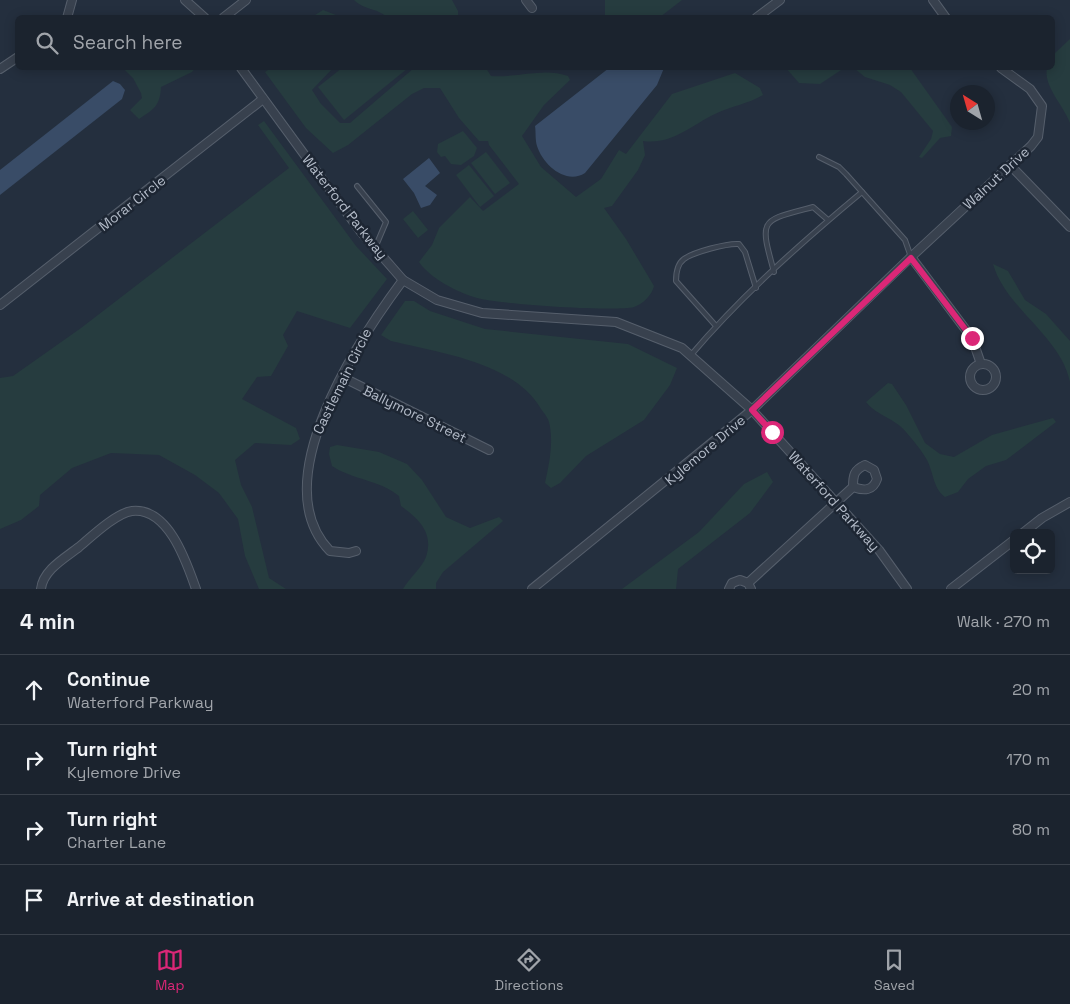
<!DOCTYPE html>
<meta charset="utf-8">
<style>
body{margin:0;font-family:"Space Grotesk",sans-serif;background:#242b36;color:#f1f3f6}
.controls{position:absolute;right:15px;bottom:15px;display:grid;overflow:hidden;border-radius:8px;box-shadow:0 2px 12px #0003}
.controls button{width:45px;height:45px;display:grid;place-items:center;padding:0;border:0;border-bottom:1px solid #39404a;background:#1b232e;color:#f1f3f6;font:25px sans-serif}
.compass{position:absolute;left:950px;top:85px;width:45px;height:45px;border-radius:50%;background:#1b232e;box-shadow:0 2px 12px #0003;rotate:323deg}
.stop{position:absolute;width:15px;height:15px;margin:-11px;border:4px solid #db2777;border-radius:50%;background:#fff}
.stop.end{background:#db2777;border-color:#fff;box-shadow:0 1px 5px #0008}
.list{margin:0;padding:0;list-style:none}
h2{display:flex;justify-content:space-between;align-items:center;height:65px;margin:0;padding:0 20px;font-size:21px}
h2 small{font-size:16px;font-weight:400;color:#a0a4aa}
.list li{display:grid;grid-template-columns:32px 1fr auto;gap:15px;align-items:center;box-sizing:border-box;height:70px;padding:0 20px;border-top:1px solid #39404a}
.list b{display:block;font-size:19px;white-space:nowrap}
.list p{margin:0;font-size:16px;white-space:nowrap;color:#a0a4aa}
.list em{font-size:16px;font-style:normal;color:#a0a4aa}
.icon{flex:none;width:28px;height:28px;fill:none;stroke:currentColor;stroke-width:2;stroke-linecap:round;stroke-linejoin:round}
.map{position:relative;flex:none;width:1070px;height:589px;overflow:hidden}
.search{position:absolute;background:#1b232e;box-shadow:0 2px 12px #0003;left:15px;right:15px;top:15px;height:55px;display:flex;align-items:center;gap:12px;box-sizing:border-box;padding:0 18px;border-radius:8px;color:#a0a4aa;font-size:19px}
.sheet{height:345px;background:#1b232e}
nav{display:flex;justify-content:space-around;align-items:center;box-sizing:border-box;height:70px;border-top:1px solid #39404a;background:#1b232e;font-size:14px;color:#a0a4aa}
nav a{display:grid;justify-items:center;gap:2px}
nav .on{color:#db2777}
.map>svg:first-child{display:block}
.green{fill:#263c3f}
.water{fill:#394c67}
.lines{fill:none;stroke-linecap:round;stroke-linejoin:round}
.lane-casing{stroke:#565f6c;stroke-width:6}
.street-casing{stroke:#565f6c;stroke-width:10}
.lane{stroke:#38414e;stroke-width:4}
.street{stroke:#38414e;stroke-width:8}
.route{stroke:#db2777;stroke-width:6}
.labels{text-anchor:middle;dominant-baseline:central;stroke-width:5;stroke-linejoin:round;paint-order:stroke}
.street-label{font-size:14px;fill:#b4bcc9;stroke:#1d2633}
</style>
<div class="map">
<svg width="1070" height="589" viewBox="0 0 1070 589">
<rect width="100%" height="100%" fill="#242f3e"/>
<g class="green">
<path d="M354 0H452L458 11V17H387C375 7 366 11 354 0Z"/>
<polygon points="605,0 682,0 660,17 605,18"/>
<polygon points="323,10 341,17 312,17"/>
<path d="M1070 39V123C1064 106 1043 86 1047 68H1052L1053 55Z"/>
<path d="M123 68H195L192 72 161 87C160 106 154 109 139 119L130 110 142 98 141 93 133 78Z"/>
<path d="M271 68H333L312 90 321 104 340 123H350L414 68H486L491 76C517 78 544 67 568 76L570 80 544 105 522 136 541 167 576 197 601 179 619 150 626 154 672 94 735 73 760 88 763 95C748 104 731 106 715 114 690 126 672 145 643 141L645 155 638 170 612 206 604 208 626 239 654 286C652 295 643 304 634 307 616 312 497 304 477 298 457 292 431 279 419 262L432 245 439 228 470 197 483 211 519 184 489 145 488 141H479L459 118 440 88H424L412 94 348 145 333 153 306 128 265 72Z"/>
<polygon points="342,68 408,68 344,120 318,87"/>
<polygon points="786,68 849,68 844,68 820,84 799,83"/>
<polygon points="854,68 910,68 952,127 951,136 940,138 922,158 919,157 931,139 933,131 901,92 890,85 865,77"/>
<polygon points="264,121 356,246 387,279 350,328 297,311 283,335 288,346 271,376 257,377 242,399 296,428 300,439 291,445 255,443 235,460 241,485 252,507 269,578 286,589 259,589 245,556 238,519 219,493 195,475 159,455 111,453 72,468 40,495 39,506 21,520 0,529 0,378 13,376 81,328 289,168 258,125"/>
<polygon points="463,131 477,148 474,156 461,165 451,164 445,156 441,157 437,152 438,144"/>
<polygon points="486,152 510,183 495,194 471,163"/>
<polygon points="469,165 494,196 480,207 456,175"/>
<polygon points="413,211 428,230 418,238 403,219"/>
<path d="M993 264 1008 271 1025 300 1046 314 1070 341V382C1060 335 1006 309 993 264Z"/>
<path d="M405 301H414L430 311 485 329 628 344 677 368 670 385 644 420 586 456 560 483 551 488 545 483C549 465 554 442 549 422 548 418 544 413 541 409 514 362 440 353 391 341L381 335Z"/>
<path d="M888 383 892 384 906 405 925 443 940 454 954 457 992 435 1053 418 1056 422 1006 460 986 466 968 479 958 492 945 497C933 488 934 474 927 460 922 451 913 440 906 432 895 418 877 416 866 402Z"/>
<path d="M337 445 379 452 407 464 422 480 446 517 470 528 499 517 503 521 443 572 436 583V589H403C409 578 422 568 426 557 434 533 419 519 401 506L399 496C380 480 353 480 332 466L329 454 330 447Z"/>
<polygon points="767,472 773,482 750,513 678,569 676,589 622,589 699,532 744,484"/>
</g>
<g class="water">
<path d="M609 68H664L657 85 585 173C566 185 543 165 537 146 535 139 536 132 535 126Z"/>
<polygon points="113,81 120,84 125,90 122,99 0,195 0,170"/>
<polygon points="429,158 440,173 425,186 437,195 430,205 421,208 414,193 403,179"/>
</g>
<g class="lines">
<g class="lane-casing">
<g id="lane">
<polyline points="819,157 839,167 846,174 905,240 911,257"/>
<polyline points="357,186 386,222 375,248"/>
<path d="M774 272C759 218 760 221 813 207L828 220"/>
<path d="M716 326 676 281C676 273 677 264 684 259 694 252 727 243 739 244L745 252 756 288"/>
<path d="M691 355C741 296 802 242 862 192"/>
</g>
</g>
<g class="street-casing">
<g id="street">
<polyline points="185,0 205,18"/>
<polyline points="526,0 532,8"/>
<polyline points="933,0 946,18"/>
<polyline points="67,18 72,0"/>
<polyline points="223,18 246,0"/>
<polyline points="756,18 780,0"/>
<polyline points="241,68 361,232 403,280 437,300 482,313 616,322 682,348 752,410 879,550 907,589"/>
<polyline points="0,69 18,57"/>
<polyline points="1010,165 1070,227"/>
<polyline points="911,257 972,338 981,364"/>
<polyline points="0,305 263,99"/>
<circle cx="983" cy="377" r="13"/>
<polyline points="342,377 489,450"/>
<polyline points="1023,533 1042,518 1070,502"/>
<path d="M356 551 349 553 330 551C263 482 359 339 403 280"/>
<path d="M748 583 853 487C853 475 854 470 865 465L874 470 877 479C873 491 864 491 853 487"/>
<path d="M41 589C43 570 65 558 79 547 91 537 116 513 132 511 169 507 187 564 196 589"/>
<polyline points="532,589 752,410 911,257 1031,146 1038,137 1042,106 1030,89 1001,68"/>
<polyline points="729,589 732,583 740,580 748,583 751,589"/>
<polyline points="951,589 1014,540"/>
</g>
</g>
<use href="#lane" class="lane"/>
<use href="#street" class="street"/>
</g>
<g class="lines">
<polyline class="route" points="772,432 752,410 911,258 972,338"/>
</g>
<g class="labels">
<g class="street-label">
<text transform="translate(996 178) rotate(-43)">Walnut Drive</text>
<text transform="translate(132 203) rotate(-38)">Morar Circle</text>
<text transform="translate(345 207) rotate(52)">Waterford Parkway</text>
<text transform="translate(342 381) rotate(-64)">Castlemain Circle</text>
<text transform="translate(415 414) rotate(26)">Ballymore Street</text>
<text transform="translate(705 450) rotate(-40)">Kylemore Drive</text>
<text transform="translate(834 501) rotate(48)">Waterford Parkway</text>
</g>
</g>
</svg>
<div class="controls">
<button><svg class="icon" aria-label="locate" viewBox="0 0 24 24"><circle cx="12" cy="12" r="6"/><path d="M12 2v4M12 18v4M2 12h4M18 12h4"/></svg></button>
</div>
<svg class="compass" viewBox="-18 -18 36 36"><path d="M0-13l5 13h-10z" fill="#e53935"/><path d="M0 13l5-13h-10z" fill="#a0a4aa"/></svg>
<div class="stop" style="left:772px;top:432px"></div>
<div class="stop end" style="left:972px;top:338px"></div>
<div class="search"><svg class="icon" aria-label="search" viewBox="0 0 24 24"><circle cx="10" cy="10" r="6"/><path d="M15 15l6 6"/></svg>Search here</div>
</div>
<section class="sheet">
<h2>4 min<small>Walk · 270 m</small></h2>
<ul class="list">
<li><svg class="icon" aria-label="ahead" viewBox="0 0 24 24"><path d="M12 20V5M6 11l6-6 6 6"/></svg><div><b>Continue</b><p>Waterford Parkway</p></div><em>20 m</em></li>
<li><svg class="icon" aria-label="right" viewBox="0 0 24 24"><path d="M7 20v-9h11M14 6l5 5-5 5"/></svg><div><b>Turn right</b><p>Kylemore Drive</p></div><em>170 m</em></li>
<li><svg class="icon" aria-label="right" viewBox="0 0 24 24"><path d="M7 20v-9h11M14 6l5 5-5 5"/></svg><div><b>Turn right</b><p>Charter Lane</p></div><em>80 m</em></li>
<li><svg class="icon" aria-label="arrive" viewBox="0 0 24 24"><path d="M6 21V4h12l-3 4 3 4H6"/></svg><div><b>Arrive at destination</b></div></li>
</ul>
</section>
<nav>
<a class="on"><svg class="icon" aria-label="map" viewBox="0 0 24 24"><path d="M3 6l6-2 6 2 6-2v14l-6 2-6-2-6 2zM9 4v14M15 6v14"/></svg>Map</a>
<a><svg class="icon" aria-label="directions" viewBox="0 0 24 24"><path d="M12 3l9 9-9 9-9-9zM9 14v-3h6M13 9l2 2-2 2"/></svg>Directions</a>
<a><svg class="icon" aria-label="saved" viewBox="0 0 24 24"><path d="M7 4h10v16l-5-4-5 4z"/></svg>Saved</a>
</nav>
